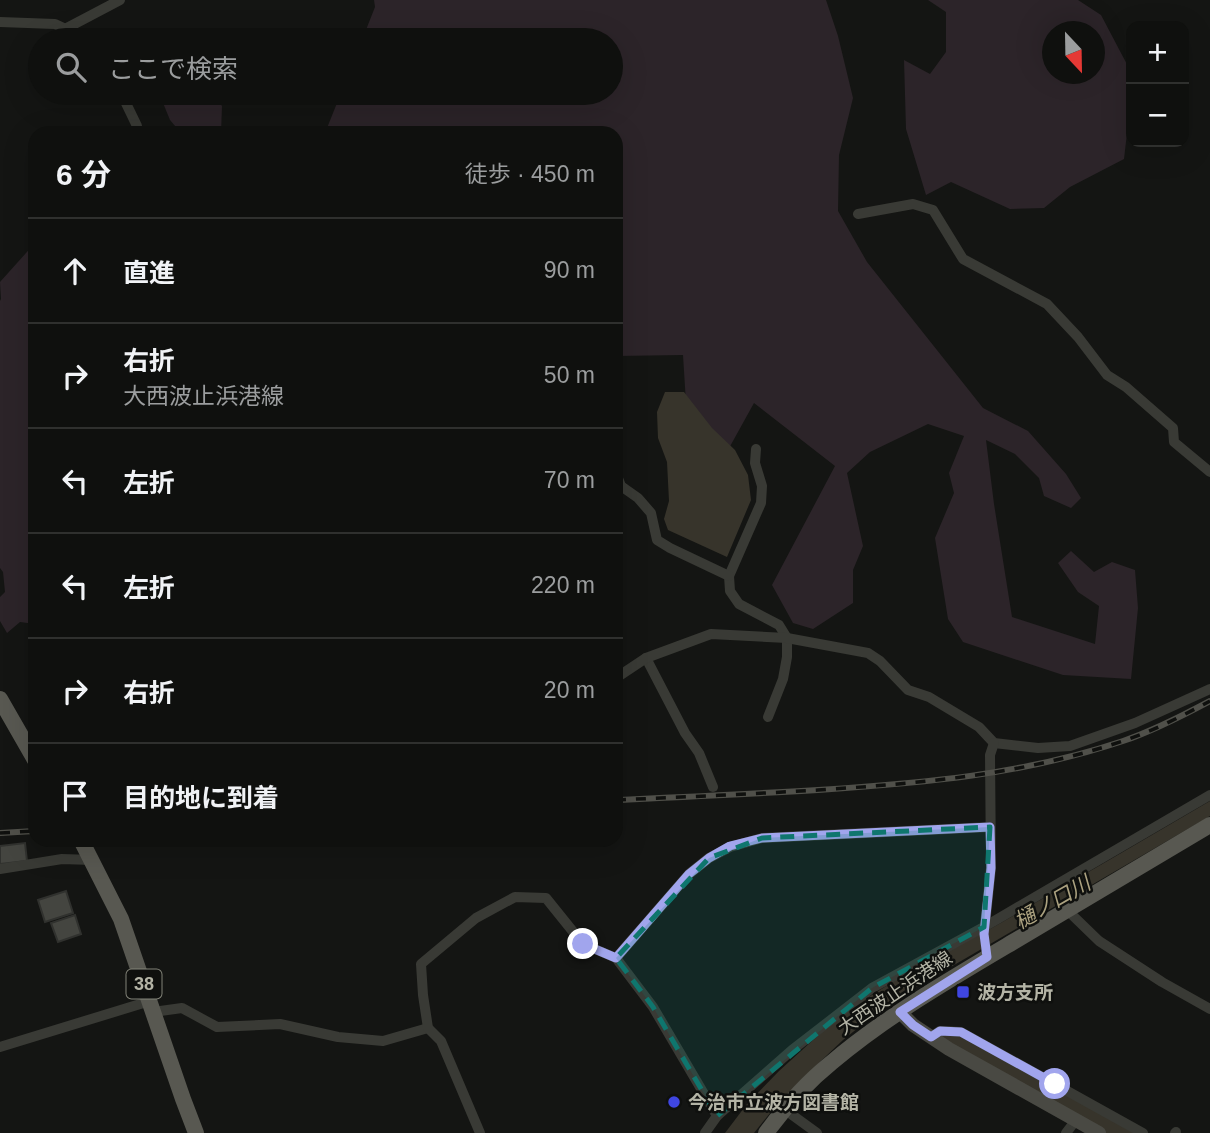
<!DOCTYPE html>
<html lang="ja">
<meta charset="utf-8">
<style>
body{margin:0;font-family:Arial,"Noto Sans JP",sans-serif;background:#1d1e1c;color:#f1f3f6}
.controls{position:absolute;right:21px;top:21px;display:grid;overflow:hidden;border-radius:14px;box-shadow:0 7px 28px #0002}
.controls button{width:63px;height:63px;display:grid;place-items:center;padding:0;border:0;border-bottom:2px solid #2f302e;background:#0f100e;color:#f1f3f6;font:35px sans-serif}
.compass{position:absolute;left:1042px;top:21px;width:63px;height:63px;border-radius:50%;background:#0f100e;box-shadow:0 7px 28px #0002;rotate:158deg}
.stop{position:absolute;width:21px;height:21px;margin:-16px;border:5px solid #a1a5ed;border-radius:50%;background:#fff}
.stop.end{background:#a1a5ed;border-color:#fff;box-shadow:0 2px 7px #0008}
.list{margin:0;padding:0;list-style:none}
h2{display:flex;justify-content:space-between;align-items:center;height:91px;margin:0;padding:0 28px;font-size:30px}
h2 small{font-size:23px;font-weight:400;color:#9b9d9e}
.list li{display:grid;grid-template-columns:46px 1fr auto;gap:21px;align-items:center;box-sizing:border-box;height:105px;padding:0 28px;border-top:2px solid #2f302e}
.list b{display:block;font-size:26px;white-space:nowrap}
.list p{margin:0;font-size:23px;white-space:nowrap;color:#9b9d9e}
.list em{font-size:23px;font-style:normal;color:#9b9d9e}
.icon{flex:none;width:38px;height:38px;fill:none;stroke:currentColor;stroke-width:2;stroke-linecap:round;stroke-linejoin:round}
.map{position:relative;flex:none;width:1210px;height:1133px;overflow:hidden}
.search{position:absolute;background:#0f100e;box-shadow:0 7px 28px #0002;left:28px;top:28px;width:595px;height:77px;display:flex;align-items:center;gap:18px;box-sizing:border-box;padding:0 24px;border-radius:38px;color:#9b9d9e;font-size:26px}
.panel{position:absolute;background:#0f100e;box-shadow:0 7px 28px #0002;left:28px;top:126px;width:595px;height:721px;border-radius:21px}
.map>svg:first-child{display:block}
.green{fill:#2c2429;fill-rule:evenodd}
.water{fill:#37342b}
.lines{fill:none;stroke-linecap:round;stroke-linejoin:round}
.river{stroke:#37342b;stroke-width:23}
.building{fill:#444540;stroke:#30312e;stroke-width:2}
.street{stroke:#393a35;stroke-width:10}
.secondary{stroke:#494943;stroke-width:14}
.primary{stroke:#585851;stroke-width:16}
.rail-casing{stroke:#50504a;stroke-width:6}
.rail{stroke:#0f100e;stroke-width:3.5;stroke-dasharray:10;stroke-linecap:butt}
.route{stroke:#a1a5ed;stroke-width:9}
.marked{fill:#0f766e;fill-opacity:0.2;stroke:#0f766e;stroke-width:5;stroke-dasharray:14 9;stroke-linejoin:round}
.poi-dot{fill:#3f46e2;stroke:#0f100e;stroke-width:2.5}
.labels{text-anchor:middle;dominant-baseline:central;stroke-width:5;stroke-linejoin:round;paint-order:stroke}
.shield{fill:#0f100e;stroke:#828378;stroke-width:2}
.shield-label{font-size:18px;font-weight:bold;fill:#b4b4a6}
.poi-label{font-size:19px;font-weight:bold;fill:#b4b4a6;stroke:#0f100e;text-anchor:start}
.street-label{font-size:19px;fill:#b4b4a6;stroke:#0f100e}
.water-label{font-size:21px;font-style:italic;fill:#aca280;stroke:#0f100e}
</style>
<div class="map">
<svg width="1210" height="1133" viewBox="0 0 1210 1133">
<rect width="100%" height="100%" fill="#141513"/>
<g class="green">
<polygon points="374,0 826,0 838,36 853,98 839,155 838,211 867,262 983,408 1028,431 1066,474 1081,498 1071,508 1044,496 1039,478 1015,454 986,440 994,504 1012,617 1095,644 1099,606 1078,592 1058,563 1071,551 1094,572 1112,562 1135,570 1138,608 1131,679 1063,675 963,642 948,619 935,538 954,493 949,473 964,436 928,424 870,452 847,473 863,546 853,570 853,603 813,629 793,623 772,585 835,466 754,403 728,450 686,403 683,355 616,356 616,133 325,133 341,93 611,93 611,40 362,40 375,7"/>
<path d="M928 0H1078L1101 15 1131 72V99L1124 159 1070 187 1044 208 1010 209 951 182 926 195 906 129 904 60 930 74 946 52V12ZM1052 32H1094V74H1052Z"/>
<polygon points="159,93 212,93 222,106 221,133 181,133 170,120"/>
<polygon points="35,243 35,624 20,622 7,633 0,621 0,597 5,592 3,572 0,568 0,301 1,299 0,282"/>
</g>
<g class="water">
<polygon points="665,392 684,392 712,428 735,450 748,475 751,500 727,557 668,530 664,519 669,501 667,462 658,438 657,412"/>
<polygon points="1210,801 1210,816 889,1003 843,1040 804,1077 775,1107 754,1133 725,1133 747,1104 779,1071 834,1021 854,1006 904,975 992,928 1116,856"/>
</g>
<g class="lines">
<polyline class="river" points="950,1038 1124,1133"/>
</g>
<g class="building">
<polygon points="25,843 27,861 0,864 0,846"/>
<polygon points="66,891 73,913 45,922 38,900"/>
<polygon points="75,915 81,934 58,942 51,923"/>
</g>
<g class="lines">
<g class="street">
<polyline points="0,22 55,24 83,37 84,40"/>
<polyline points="65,29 120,0"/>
<polyline points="120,93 123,97 137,126"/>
<polyline points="858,214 913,204 933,210 963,259 1047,304 1078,337 1107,375 1126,387 1173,428 1174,442 1210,472"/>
<polyline points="756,449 755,463 762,486 761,503 729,576 730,591 739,604 779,625 787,638 787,657 783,679 768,717"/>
<polyline points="616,473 621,486 638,498 651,513 657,540 670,548 729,576"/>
<polyline points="646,658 685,733 699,753 713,787"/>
<polyline points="616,678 646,658 711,634 787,638 868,653 880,661 908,690 929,697 979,727 994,743 1038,748 1070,746 1135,723 1210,689"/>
<polyline points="0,869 62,859 92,860"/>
<polyline points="1067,910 1099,941 1162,982 1210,1009"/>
<polyline points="987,957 984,934 991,868 990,755 994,743"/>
<polyline points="616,958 689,874 709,858 730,847 762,838 990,827"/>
<polyline points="153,1012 182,1008 217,1027 280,1024 338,1037 383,1041 428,1028"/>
<polyline points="931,1037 940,1031 961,1032 1143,1133"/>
<polyline points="0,1047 150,1001"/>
<polyline points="784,1109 817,1133"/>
<polyline points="480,1133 441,1041 428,1028 423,995 421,964 476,918 515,897 546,898 583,944 616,958 653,1007 717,1116"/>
<polyline points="705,1133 717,1116 792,1050 872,988 984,927 1210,795"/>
<polyline points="1066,1133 1076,1120"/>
<polyline points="1175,1133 1176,1132"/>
</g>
<polyline class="secondary" points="900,1012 913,1025 949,1049 1099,1133"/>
<g class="primary">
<polyline points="0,699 35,760"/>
<polyline points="81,840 121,919 183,1099 196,1133"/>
<path d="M766 1133C785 1107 806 1083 831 1063 885 1017 952 978 1013 942 1078 903 1144 864 1210 825"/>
</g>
<g class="rail-casing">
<g id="rail">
<path d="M616 800C683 797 751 794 818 790 924 783 1021 775 1123 741 1153 731 1182 716 1210 701"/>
<polyline points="0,833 35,831"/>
</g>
</g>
<use href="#rail" class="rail"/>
</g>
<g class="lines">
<polyline class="route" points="583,944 616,958 689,874 709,858 730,846 762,838 990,827 991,868 984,934 987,957 900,1012 913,1025 931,1037 940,1031 961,1032 1055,1084"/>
</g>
<path class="marked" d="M990 827 984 927 872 988 717 1116 653 1007 616 958 709 858 762 838Z"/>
<g class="poi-dot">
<rect x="956" y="985" width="14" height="14" rx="3.5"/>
<circle cx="674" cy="1102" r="7"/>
</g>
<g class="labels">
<rect class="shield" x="126.5" y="969.5" width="35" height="29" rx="5"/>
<g class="shield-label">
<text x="144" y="984">38</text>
</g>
<g class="poi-label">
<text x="977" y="992">波方支所</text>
<text x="688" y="1102">今治市立波方図書館</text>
</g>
<g class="street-label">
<text transform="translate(895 993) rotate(-34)">大西波止浜港線</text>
</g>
<g class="water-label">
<text transform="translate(1052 902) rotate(-30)">樋ノ口川</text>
</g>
</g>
</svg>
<div class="controls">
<button>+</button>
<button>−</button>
</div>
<svg class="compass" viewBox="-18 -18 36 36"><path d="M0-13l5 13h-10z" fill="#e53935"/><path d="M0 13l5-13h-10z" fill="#9b9d9e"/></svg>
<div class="stop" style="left:1055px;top:1084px"></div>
<div class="stop end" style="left:583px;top:944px"></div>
<div class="search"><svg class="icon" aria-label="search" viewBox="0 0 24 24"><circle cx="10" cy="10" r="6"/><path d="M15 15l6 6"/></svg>ここで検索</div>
<section class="panel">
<h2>6 分<small>徒歩 · 450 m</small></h2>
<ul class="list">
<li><svg class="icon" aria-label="ahead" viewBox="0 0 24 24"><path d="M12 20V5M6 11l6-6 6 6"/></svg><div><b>直進</b></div><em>90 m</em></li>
<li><svg class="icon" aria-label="right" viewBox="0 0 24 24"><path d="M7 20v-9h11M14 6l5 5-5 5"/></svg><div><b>右折</b><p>大西波止浜港線</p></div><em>50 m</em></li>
<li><svg class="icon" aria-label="left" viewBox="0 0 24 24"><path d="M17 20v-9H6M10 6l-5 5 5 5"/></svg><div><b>左折</b></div><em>70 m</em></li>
<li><svg class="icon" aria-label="left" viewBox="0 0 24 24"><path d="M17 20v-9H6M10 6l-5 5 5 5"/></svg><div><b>左折</b></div><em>220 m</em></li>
<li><svg class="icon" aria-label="right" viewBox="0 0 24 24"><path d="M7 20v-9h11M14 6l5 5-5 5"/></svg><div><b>右折</b></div><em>20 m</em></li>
<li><svg class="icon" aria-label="arrive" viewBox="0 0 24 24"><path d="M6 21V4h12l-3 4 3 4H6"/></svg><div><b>目的地に到着</b></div></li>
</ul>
</section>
</div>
